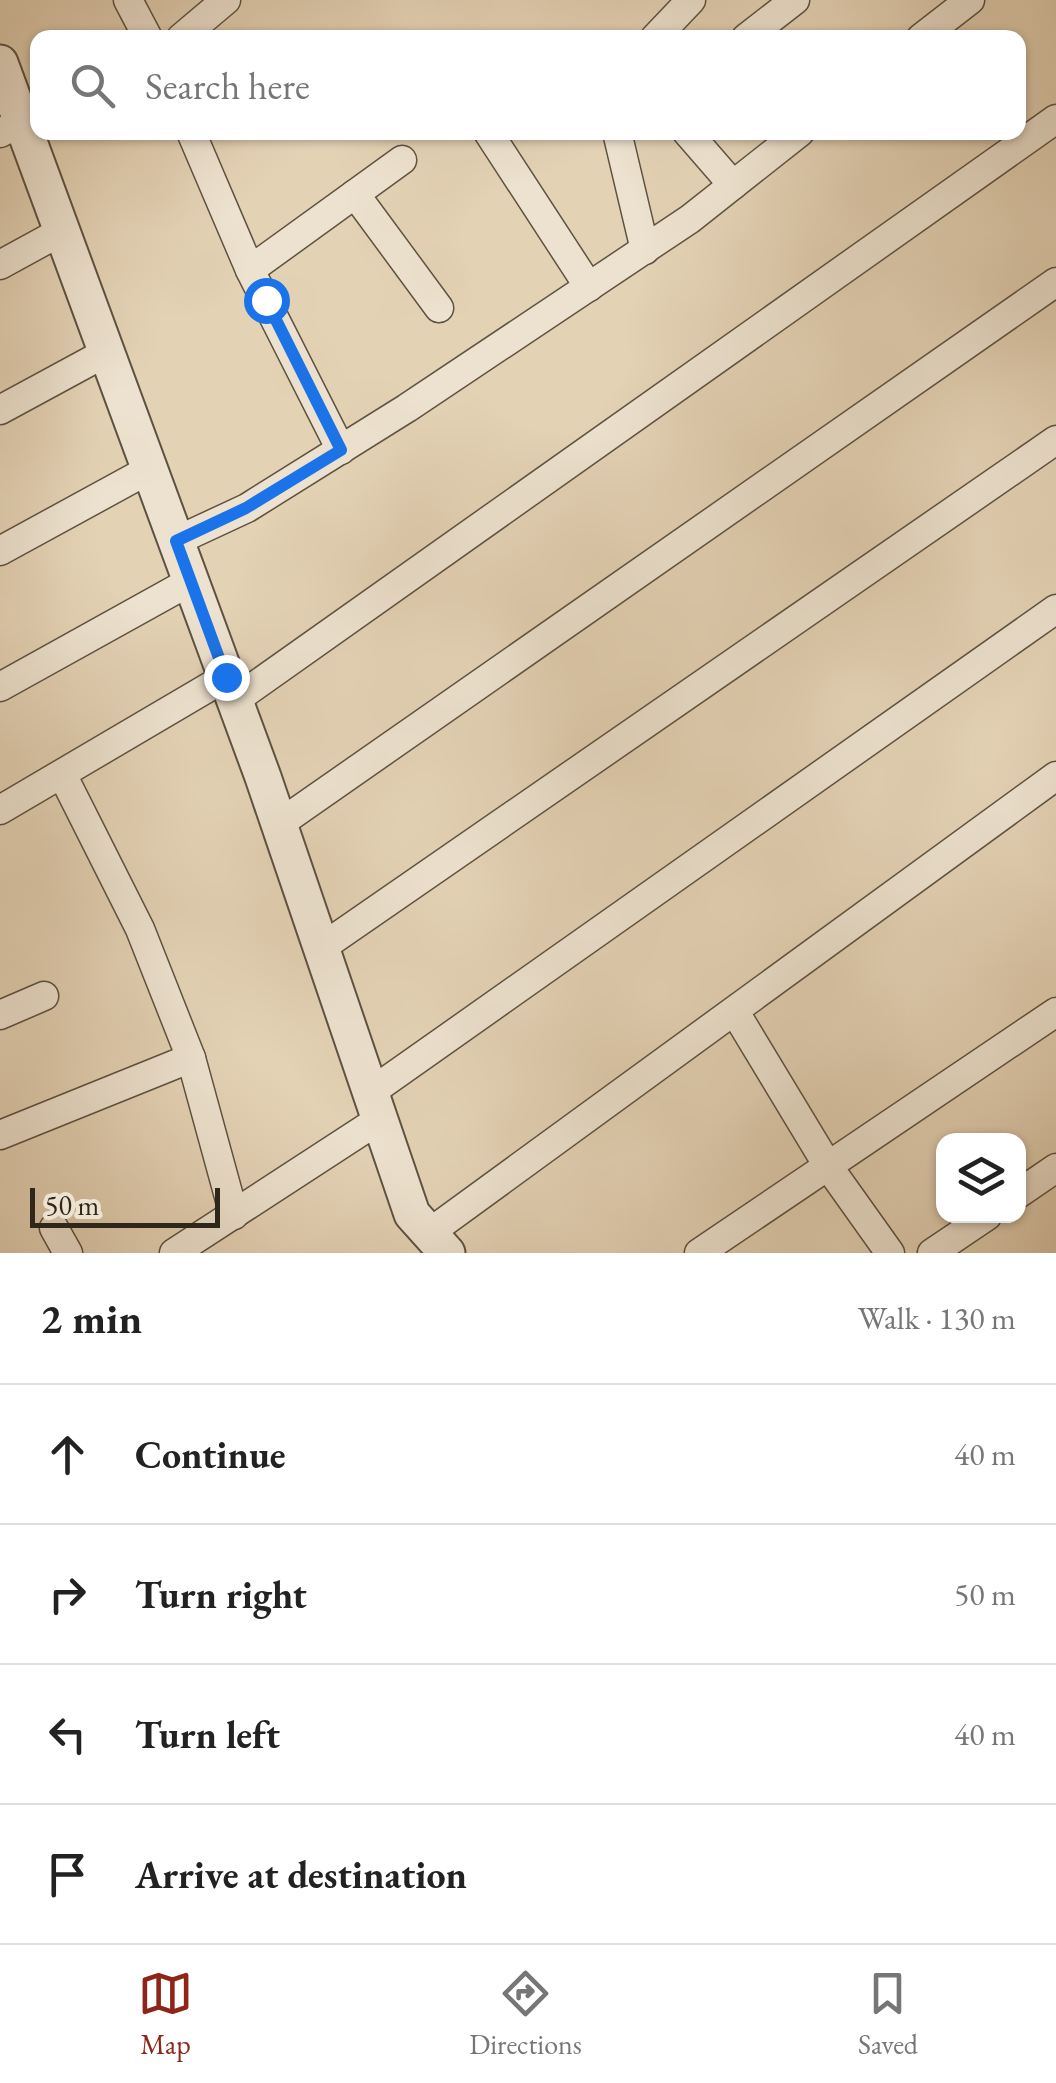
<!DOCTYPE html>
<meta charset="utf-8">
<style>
body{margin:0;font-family:"EB Garamond",serif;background:#f2f2f2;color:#222}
.controls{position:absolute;right:30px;bottom:30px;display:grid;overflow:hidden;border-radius:20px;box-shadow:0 2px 8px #0004}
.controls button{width:90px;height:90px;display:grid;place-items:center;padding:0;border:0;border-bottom:2px solid #e0e0e0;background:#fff;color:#222;font:50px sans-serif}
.scale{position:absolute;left:30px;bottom:25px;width:190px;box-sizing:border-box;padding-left:10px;border:5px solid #30271b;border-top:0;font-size:28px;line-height:35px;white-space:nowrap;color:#30271b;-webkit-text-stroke:8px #ede2cf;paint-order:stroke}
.stop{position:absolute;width:30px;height:30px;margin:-22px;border:8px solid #1a73e8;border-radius:50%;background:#fff}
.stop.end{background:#1a73e8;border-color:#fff;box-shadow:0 2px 10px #0008}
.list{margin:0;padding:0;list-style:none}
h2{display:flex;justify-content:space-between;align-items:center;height:130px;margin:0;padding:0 40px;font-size:42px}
h2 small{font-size:32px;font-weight:400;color:#767676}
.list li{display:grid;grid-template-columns:65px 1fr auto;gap:30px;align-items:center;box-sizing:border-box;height:140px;padding:0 40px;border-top:2px solid #e0e0e0}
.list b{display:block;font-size:38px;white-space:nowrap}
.list em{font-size:32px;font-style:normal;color:#767676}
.icon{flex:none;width:55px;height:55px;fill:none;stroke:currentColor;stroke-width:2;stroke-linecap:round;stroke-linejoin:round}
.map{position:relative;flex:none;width:1056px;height:1253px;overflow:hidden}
.search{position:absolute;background:#fff;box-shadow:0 2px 8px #0004;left:30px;right:30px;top:30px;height:110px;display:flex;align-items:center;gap:25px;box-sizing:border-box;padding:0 35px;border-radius:20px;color:#767676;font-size:38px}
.sheet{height:690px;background:#fff}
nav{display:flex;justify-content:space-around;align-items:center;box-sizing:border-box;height:140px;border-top:2px solid #e0e0e0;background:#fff;font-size:28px;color:#767676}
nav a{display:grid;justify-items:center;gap:5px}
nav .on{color:#8f2418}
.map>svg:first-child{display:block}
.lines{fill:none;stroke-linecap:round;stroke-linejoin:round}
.minor-casing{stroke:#5d5242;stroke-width:31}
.tertiary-casing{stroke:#5d5242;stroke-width:39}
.minor{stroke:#ede2cf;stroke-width:28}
.tertiary{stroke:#ede2cf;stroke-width:35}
.route{stroke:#1a73e8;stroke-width:12}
</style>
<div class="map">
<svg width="1056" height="1253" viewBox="0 0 1056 1253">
<rect width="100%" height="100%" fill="#e4d2b5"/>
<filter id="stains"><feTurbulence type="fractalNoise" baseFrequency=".002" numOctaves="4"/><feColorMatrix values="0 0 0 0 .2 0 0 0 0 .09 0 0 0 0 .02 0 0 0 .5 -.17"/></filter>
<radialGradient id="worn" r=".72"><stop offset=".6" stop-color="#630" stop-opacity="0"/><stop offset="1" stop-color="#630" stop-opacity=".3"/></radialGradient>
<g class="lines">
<g class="minor-casing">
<g id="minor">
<polyline points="128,0 148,38"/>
<polyline points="181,38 226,0"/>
<polyline points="655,38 691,0"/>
<polyline points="746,38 795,0"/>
<polyline points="921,38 970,0"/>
<polyline points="191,132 250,270 341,450"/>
<polyline points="488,132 589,287"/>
<polyline points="617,132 645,250"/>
<polyline points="687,132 733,185"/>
<polyline points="0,133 38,113"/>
<polyline points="355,194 439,308"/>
<polyline points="0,265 62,231"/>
<polyline points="250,270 402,160"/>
<polyline points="0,410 107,352"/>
<polyline points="176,541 247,508 407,408 690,219 800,132"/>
<polyline points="0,551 150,469"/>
<polyline points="0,687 191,581"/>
<polyline points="235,700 1056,119"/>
<polyline points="0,810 226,677"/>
<polyline points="279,824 1056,282"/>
<polyline points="321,948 1056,440"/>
<polyline points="735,1012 828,1166 890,1253"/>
<polyline points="0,1015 44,996"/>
<polyline points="191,1058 234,1215"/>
<polyline points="371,1092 1056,609"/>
<polyline points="0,1135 191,1058 140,929 62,774"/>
<polyline points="1018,1194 1056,1168"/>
<polyline points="54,1228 68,1253"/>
<polyline points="429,1233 1056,776"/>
<polyline points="174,1253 380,1119"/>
<polyline points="699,1253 1056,1012"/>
<polyline points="932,1253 987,1216"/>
</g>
</g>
<g class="tertiary-casing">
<polyline id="tertiary" points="0,63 263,777 412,1214 447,1253"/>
</g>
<use href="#minor" class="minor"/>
<use href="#tertiary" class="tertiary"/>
</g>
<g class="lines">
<polyline class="route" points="226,677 176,541 246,508 341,450 266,300"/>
</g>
<rect width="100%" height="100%" filter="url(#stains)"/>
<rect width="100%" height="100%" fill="url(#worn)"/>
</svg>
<div class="controls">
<button><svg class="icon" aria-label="layers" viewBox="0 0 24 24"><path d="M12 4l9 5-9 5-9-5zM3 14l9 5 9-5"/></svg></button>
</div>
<div class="scale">50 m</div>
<div class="stop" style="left:266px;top:300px"></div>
<div class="stop end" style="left:226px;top:677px"></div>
<div class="search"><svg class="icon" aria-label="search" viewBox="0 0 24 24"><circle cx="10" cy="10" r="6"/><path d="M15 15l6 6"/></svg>Search here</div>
</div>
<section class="sheet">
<h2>2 min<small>Walk · 130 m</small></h2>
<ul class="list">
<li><svg class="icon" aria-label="ahead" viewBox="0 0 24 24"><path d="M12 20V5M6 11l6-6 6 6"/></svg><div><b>Continue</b></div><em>40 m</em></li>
<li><svg class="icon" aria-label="right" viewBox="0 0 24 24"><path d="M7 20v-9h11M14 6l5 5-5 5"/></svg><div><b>Turn right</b></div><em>50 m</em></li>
<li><svg class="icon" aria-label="left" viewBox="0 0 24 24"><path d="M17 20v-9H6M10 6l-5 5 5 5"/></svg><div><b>Turn left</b></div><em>40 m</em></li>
<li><svg class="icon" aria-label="arrive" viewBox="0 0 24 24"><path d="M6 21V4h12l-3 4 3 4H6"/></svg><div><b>Arrive at destination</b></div></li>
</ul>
</section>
<nav>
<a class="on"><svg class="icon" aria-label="map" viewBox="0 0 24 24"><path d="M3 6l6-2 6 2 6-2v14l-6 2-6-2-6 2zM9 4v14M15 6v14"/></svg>Map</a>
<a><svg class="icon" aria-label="directions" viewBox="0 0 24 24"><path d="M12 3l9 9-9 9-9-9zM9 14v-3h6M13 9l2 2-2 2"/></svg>Directions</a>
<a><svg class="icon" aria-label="saved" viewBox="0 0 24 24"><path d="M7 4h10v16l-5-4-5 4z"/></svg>Saved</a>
</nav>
